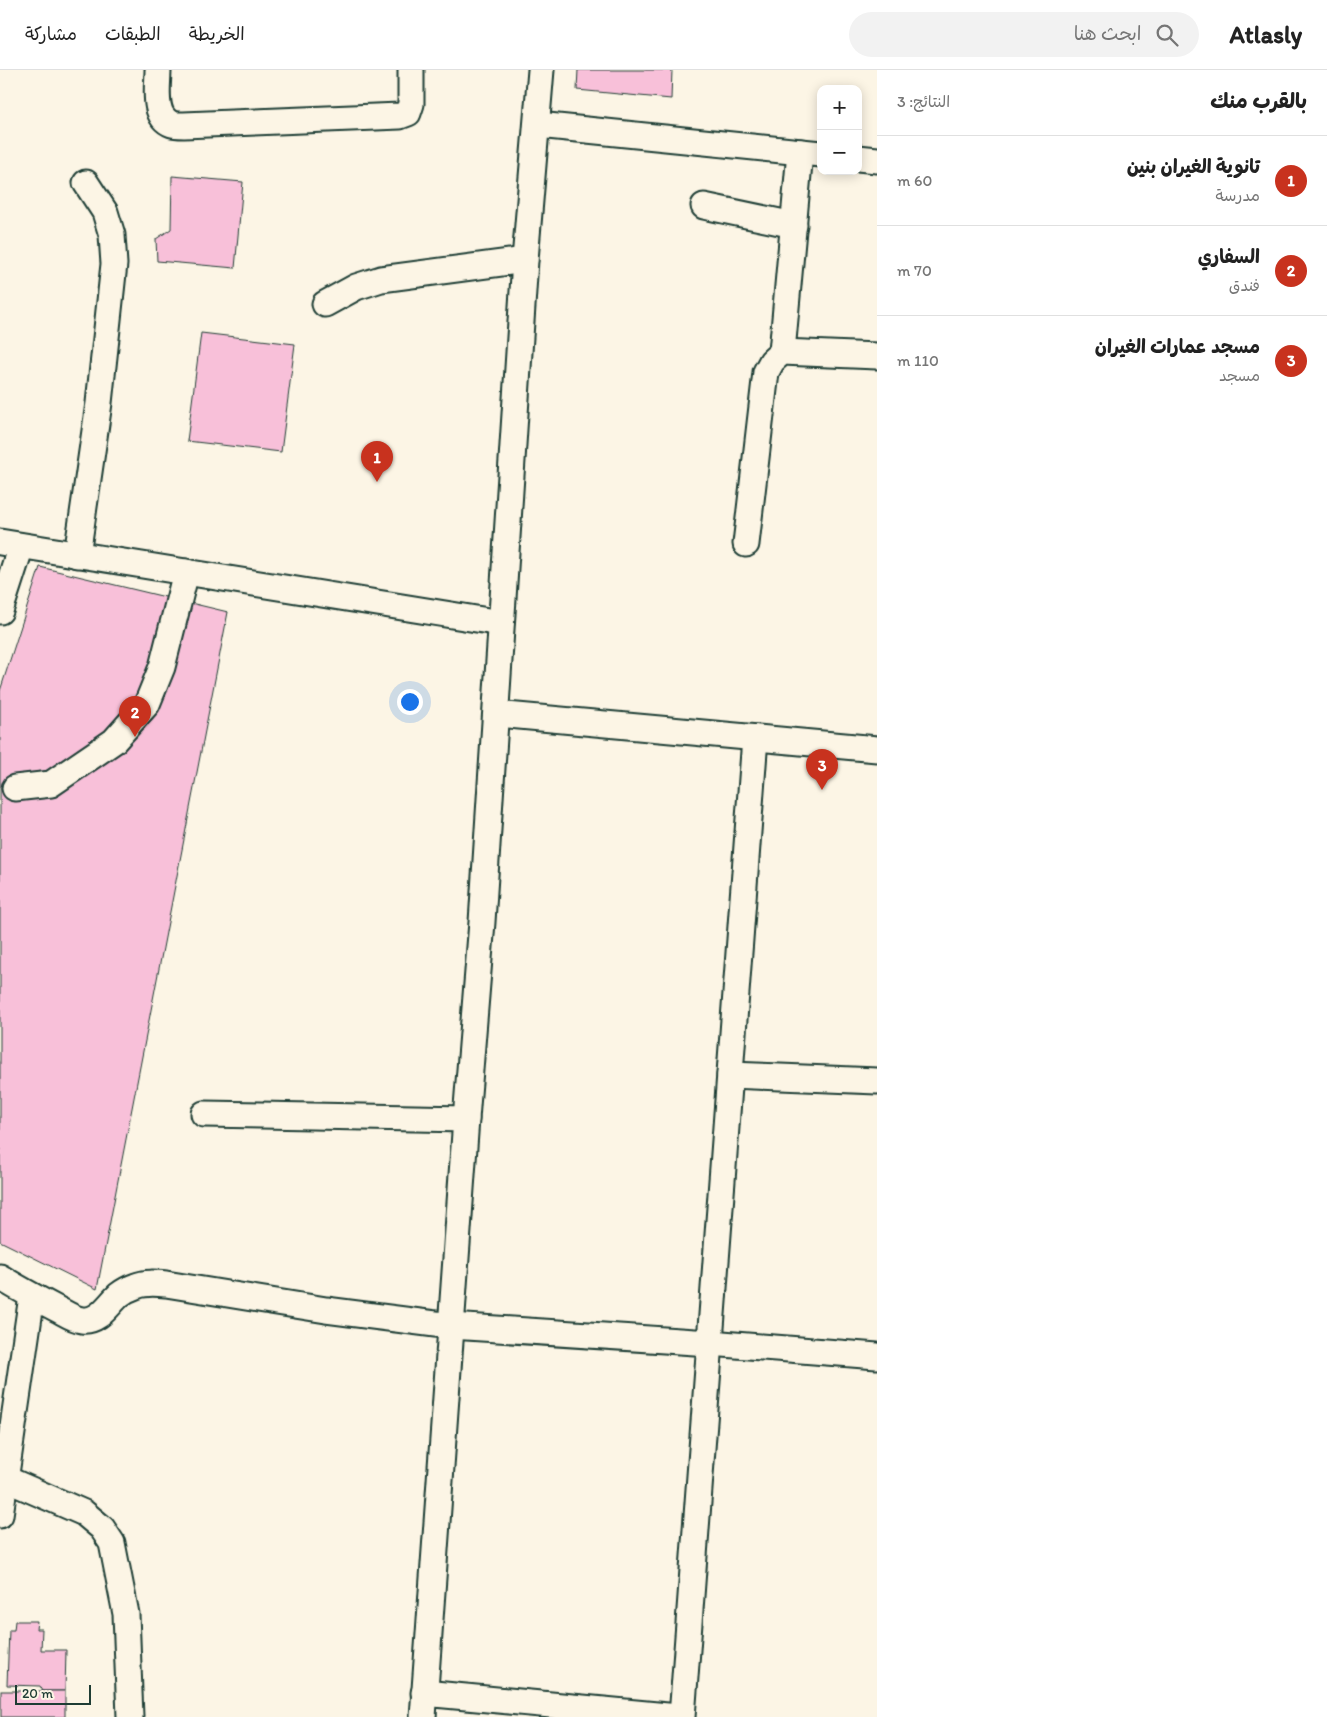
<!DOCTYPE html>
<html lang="ar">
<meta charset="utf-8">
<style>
body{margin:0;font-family:Itim,"Playpen Sans Arabic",sans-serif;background:#f2f2f2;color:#222;direction:rtl}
.controls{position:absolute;right:15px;top:15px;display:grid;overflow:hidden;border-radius:10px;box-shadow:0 2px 12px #0003}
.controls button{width:45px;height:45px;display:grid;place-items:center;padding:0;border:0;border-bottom:1px solid #e0e0e0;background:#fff;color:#222;font:25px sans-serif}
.scale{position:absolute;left:15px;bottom:12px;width:76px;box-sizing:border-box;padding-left:5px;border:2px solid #1f3d34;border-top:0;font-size:14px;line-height:18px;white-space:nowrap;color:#1f3d34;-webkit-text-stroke:4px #fcf5e5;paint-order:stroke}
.you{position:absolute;left:409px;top:631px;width:18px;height:18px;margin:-12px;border:4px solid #fff;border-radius:50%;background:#1a73e8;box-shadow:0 0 0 8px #1a73e833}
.badge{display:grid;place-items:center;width:32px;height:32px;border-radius:50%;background:#c8321e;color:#fff;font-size:16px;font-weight:700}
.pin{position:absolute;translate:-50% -41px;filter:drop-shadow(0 1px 2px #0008)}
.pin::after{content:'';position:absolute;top:26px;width:18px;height:15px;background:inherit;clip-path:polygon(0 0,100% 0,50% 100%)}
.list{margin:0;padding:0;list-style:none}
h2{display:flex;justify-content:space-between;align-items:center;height:65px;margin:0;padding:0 20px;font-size:21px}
h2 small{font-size:16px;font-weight:400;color:#767676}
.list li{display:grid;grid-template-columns:32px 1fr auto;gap:15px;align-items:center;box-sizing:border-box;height:90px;padding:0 20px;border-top:1px solid #e0e0e0}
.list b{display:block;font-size:19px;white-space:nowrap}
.list p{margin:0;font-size:16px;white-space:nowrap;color:#767676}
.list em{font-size:16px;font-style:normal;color:#767676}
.icon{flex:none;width:28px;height:28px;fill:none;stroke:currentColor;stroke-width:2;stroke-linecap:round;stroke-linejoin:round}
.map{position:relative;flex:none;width:877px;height:1647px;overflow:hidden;direction:ltr}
header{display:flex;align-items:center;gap:30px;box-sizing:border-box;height:70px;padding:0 25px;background:#fff;border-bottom:1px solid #e0e0e0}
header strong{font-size:24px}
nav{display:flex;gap:28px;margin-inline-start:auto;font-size:18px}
.search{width:350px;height:45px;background:#f2f2f2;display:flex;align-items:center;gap:12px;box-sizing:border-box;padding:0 18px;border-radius:28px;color:#767676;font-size:19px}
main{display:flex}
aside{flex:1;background:#fff}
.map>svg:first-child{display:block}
.building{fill:#f8c0d9;stroke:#1f3d34}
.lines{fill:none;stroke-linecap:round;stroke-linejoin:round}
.minor-casing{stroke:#1f3d34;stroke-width:29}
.minor{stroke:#fcf5e5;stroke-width:25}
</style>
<header>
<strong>Atlasly</strong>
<div class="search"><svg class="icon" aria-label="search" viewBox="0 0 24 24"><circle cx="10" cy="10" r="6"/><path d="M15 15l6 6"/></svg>ابحث هنا</div>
<nav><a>الخريطة</a><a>الطبقات</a><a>مشاركة</a></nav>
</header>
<main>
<aside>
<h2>بالقرب منك<small>النتائج: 3</small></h2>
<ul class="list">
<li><span class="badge">1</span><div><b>تانوية الغيران بنين</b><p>مدرسة</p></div><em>60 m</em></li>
<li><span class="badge">2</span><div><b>السفاري</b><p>فندق</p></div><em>70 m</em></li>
<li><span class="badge">3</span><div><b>مسجد عمارات الغيران</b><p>مسجد</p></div><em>110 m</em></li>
</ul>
</aside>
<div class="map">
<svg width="877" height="1647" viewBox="0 0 877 1647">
<rect width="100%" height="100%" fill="#fcf5e5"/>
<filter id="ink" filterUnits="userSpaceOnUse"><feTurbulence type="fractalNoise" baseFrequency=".02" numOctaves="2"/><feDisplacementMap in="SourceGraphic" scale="10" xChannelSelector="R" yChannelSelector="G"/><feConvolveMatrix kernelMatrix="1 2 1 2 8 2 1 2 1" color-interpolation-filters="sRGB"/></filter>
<g filter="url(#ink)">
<g class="building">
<polygon points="578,0 672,0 671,29 577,20"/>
<polygon points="172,106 243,112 235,198 157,191 156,169 171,159"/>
<polygon points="201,263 295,274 281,382 187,371"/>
<polygon points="40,497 228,542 97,1219 0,1171 0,621"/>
<polygon points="15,1551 37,1551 36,1559 42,1559 41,1580 66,1580 65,1621 43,1621 40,1616 7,1615 9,1560 14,1560"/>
<rect x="1" y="1621" width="64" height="26"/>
</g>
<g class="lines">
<g class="minor-casing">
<g id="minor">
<path d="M158 0C158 16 152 47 172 54 175 55 180 55 184 55L400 46 408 43 411 34V0"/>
<polyline points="538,55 821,84"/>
<polyline points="858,88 877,90"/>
<polyline points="704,136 794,155"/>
<polyline points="325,234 356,217 381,209 525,190"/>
<polyline points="782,282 800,82"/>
<polyline points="0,472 501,553"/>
<polyline points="746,474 766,302 772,291 782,282 877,286"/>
<polyline points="77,485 99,333 114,194 112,165 105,142 86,113"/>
<polyline points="0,541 21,476"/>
<polyline points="497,644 877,679"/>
<polyline points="15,718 51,714 114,671 147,634 162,597 186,502"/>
<polyline points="730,1005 877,1011"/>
<polyline points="204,1044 466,1049"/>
<path d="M0 1207C19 1219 38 1229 57 1239 65 1243 73 1249 82 1250 99 1252 108 1235 119 1225 124 1221 130 1218 136 1216 145 1212 156 1213 166 1214L326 1240 451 1256 710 1273 877 1286"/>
<polyline points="6,1409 84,1443 102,1458 112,1473 126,1544 130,1647"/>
<polyline points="0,1445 32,1226"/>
<polyline points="424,1623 678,1647"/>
<polyline points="423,1647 466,1049 482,852 525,190 541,0"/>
<polyline points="682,1647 755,668"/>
</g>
</g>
<use href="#minor" class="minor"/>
</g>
</g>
</svg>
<div class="controls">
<button>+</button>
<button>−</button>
</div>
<div class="scale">20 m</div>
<div class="you"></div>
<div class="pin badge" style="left:377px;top:412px">1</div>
<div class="pin badge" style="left:135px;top:667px">2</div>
<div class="pin badge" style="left:822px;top:720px">3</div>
</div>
</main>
